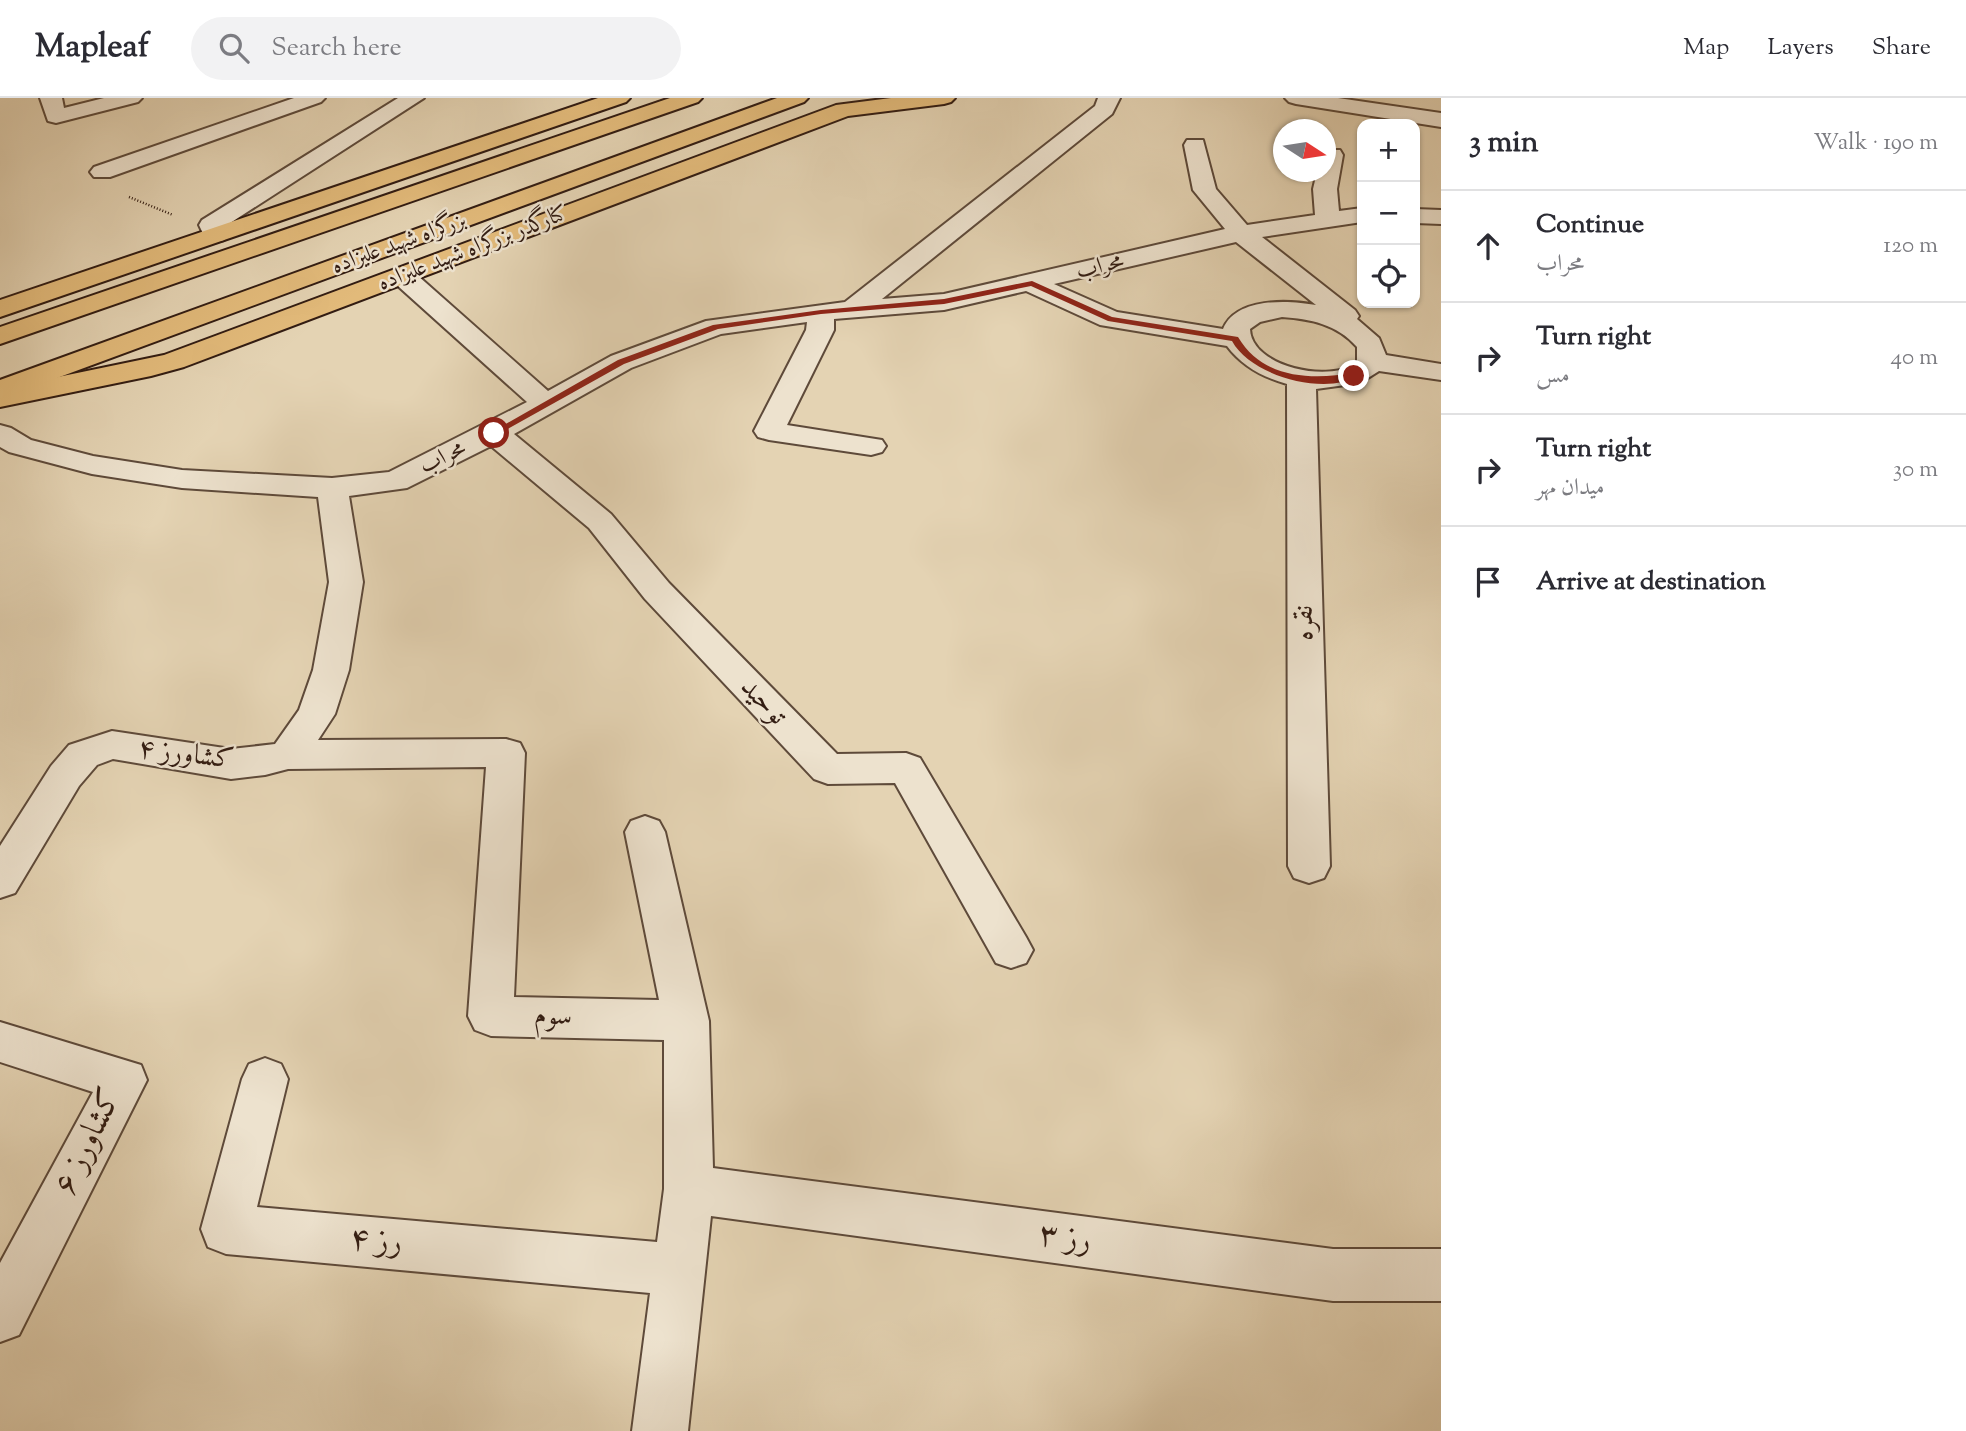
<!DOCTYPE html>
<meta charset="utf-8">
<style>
body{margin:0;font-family:"Sorts Mill Goudy",Amiri,serif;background:#f2f2f3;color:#2b2b33}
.controls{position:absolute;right:21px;top:21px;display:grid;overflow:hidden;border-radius:14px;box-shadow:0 2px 5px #0004}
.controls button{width:63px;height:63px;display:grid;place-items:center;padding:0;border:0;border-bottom:2px solid #e1e1e2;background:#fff;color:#2b2b33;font:35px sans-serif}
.compass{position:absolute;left:1273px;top:21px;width:63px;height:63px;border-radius:50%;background:#fff;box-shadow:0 2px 5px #0004;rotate:102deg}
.stop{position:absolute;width:21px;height:21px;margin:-16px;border:5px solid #8f2418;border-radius:50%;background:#fff}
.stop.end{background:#8f2418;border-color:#fff;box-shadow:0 2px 7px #0008}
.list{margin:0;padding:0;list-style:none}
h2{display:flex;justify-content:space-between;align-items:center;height:91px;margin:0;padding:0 28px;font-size:30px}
h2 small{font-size:23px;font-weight:400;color:#7c7c81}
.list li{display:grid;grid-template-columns:46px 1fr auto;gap:21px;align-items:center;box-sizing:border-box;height:112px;padding:0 28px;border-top:2px solid #e1e1e2}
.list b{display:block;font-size:26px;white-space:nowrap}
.list p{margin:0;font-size:23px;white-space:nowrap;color:#7c7c81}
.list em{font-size:23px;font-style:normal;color:#7c7c81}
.icon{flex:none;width:38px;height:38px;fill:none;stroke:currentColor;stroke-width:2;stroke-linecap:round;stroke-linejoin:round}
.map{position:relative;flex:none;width:1441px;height:1333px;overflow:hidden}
header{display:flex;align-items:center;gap:42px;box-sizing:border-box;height:98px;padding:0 35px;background:#fff;border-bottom:2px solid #e1e1e2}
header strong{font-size:33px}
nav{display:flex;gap:38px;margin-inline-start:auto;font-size:24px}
.search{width:490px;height:63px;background:#f2f2f3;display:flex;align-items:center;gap:18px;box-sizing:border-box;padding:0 24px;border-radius:38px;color:#7c7c81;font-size:26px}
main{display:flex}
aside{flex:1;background:#fff}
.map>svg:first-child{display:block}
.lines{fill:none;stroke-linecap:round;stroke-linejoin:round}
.minor-casing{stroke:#5e4a3a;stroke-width:4}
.major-casing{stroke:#321c12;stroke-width:4}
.highway-casing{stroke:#321c12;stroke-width:4}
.path{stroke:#321c12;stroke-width:2.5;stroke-dasharray:1 2;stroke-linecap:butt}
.minor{fill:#ede2ce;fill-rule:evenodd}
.major{fill:#e2ba7a;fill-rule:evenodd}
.highway{fill:#e2ba7a;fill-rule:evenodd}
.route{fill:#8f2418}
.labels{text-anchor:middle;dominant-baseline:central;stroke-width:5;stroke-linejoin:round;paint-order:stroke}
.far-street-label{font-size:23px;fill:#321c12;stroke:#ede2ce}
.street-label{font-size:28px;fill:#321c12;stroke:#ede2ce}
.near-street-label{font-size:33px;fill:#321c12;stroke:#ede2ce}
</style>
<header>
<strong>Mapleaf</strong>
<div class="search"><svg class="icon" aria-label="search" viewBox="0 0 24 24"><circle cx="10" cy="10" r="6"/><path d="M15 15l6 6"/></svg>Search here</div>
<nav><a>Map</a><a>Layers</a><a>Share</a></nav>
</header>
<main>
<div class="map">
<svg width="1441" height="1333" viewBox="0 0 1441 1333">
<rect width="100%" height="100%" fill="#e4d3b3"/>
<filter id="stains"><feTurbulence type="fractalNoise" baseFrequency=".00286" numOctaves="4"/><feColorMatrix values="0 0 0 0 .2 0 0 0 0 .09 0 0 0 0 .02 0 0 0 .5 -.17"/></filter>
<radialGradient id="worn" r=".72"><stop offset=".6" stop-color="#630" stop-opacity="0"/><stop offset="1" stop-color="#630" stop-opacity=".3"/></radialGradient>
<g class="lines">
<g class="minor-casing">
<g id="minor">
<polygon points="40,0 62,0 64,10 104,0 142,0 138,4 56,25 48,23"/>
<polygon points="294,0 325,0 321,4 110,79 94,79 90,74 94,69"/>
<polygon points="398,0 424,0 224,129 227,137 224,142 215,144 206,142 199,127 202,122"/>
<path d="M1098 0H1120L1112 16 882 201 944 196 1225 131 1193 92 1184 47 1187 42H1203L1216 91 1247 127 1315 117 1313 91 1317 74H1325V52H1340L1343 57 1337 91 1339 113 1362 110V124L1262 139 1355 212 1359 218 1357 221 1379 240 1386 257 1441 266V282L1379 273 1360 285 1316 291 1330 768 1324 780 1309 785 1294 780 1288 768 1287 286C1262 279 1242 268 1227 248L1100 227 1026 193 944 212 834 221V232L787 327 882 342 886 348 882 354 871 357 769 342 758 339 754 333 806 232 807 224 721 236 631 270 514 336 611 416 669 485 837 656 906 655 920 660 1026 839 1033 852 1026 865 1011 870 996 865 895 685 828 686 814 681 645 501 589 430 491 348 407 390 349 398 363 484 349 572 335 616 318 642 506 641 520 645 525 655 514 899 659 902 625 734 631 723 645 718 659 723 665 734 709 923 713 1070 1333 1151H1441V1203H1333L711 1118 688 1333H632L650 1195 226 1156 208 1149 201 1131 242 981 249 966 265 960 281 966 288 981 257 1109 657 1144 664 1091V942L491 938 475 932 468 918 486 669 288 671 265 677 231 681 113 661 97 667 79 688 15 795 0 800V748L51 668 69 647 112 633 231 651 275 646 299 612 313 572 329 484 318 399 182 390 92 376 9 354 0 349V327L11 330 31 342 93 358 182 372 332 380 389 374 527 304 399 189 395 183 399 177 408 175 417 177 548 293 611 258 706 223 845 204 1095 8ZM1236 144 1316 207C1289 202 1236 199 1223 231L1117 214 1054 186ZM1282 219C1310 221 1337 226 1357 249V264C1331 286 1251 269 1250 231L1260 224Z"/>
<polygon points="1285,0 1338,0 1441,15 1441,29 1296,6 1289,4"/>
<polygon points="1415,111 1441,112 1441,126 1415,125"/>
<polygon points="0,924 141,967 147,982 19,1237 0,1244 0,1165 93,994 0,964"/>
</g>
</g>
<g class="major-casing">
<g id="major">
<polygon points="598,0 630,0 626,4 0,219 0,202"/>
<polygon points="891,0 955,0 951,4 944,6 848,18 184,269 151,278 0,309 0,291 164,257 836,7"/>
</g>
</g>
<g class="highway-casing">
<g id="highway">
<polygon points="670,0 702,0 698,4 0,246 0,229"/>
<polygon points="777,0 808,0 804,4 0,301 0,282"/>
<path d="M912 0H952L948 4C938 7 926 7 916 4Z"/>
</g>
</g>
<polyline class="path" points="129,99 173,117"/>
<use href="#minor" class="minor"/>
<use href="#major" class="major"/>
<use href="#highway" class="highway"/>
</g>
<path class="route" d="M1032 183 1112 219 1238 239C1263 281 1311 282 1354 275L1359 278C1324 298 1251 278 1232 243L1108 223 1031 188 944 206 821 216 718 231 624 266 497 337 490 335 618 262 713 227 821 212 944 201Z"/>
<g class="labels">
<g class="far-street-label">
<text transform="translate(399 146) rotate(-20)">بزرگراه شهید علیزاده</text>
<text transform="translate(473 151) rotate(-21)">کنارگذر بزرگراه شهید علیزاده</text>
<text transform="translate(1100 169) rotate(-14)">محراب</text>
<text transform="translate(443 360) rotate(-26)">محراب</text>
</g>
<g class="street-label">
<text transform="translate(1305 525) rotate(-91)">نقره</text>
<text transform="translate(763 604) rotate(46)">توحید</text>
<text transform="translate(186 657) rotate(7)">کشاورز ۴</text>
<text transform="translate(553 919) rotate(2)">سوم</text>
</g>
<g class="near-street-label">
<text transform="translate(89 1044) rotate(-64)">کشاورز ۶</text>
<text transform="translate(1065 1141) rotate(8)">رز ۳</text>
<text transform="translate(376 1144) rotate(5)">رز ۴</text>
</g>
</g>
<rect width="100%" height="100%" filter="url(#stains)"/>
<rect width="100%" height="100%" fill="url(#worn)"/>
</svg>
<div class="controls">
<button>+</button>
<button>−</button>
<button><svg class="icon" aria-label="locate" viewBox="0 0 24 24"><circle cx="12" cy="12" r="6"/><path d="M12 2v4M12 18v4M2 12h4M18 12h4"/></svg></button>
</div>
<svg class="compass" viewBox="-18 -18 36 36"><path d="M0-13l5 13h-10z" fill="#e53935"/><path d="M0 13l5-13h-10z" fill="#7c7c81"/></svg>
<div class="stop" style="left:494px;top:335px"></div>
<div class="stop end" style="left:1354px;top:278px"></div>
</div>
<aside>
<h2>3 min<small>Walk · 190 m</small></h2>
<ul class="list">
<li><svg class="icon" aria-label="ahead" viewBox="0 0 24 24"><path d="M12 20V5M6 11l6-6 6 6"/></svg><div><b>Continue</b><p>محراب</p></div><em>120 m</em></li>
<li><svg class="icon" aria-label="right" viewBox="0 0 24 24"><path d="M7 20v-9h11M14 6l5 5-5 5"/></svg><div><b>Turn right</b><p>مس</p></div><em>40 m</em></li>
<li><svg class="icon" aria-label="right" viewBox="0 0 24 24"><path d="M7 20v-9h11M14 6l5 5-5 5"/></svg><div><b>Turn right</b><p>میدان مهر</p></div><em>30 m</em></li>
<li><svg class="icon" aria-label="arrive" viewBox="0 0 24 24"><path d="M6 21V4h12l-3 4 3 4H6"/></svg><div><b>Arrive at destination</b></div></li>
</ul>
</aside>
</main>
